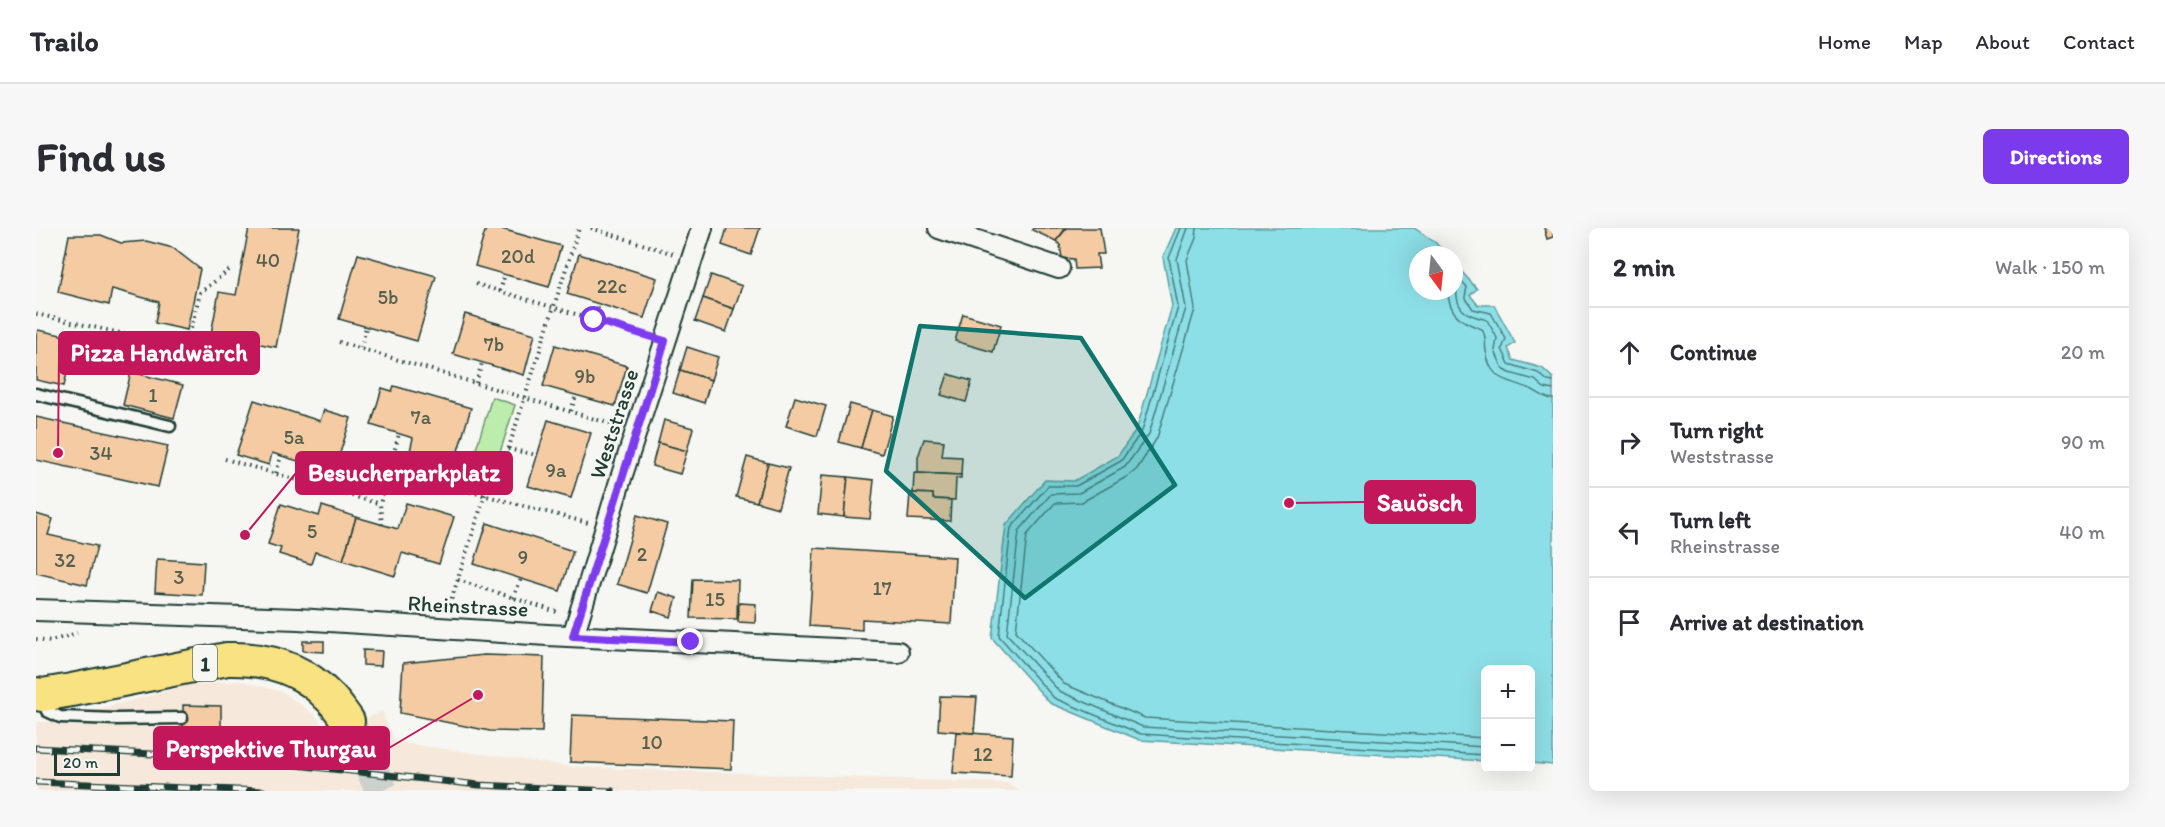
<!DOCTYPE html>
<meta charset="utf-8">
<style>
body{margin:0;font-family:Itim,sans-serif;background:#f7f7f7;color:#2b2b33}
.controls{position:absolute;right:18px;bottom:18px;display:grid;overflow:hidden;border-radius:9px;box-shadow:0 6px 24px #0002}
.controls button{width:54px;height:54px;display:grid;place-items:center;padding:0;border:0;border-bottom:2px solid #e1e1e2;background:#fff;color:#2b2b33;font:30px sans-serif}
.compass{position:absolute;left:1373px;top:18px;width:54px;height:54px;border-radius:50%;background:#fff;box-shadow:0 6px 24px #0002;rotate:165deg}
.scale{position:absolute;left:18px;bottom:15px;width:66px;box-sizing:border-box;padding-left:6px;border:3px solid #1f3d34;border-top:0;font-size:16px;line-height:21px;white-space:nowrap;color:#1f3d34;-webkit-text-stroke:4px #f6f6f2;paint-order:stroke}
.stop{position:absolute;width:18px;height:18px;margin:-14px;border:4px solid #7c3aed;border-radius:50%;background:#fff}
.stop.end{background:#7c3aed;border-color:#fff;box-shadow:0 2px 6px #0008}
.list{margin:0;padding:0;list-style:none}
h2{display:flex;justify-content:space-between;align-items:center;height:78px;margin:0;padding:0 24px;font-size:26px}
h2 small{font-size:20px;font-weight:400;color:#7c7c81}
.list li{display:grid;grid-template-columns:39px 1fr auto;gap:18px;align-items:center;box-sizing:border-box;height:90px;padding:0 24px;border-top:2px solid #e1e1e2}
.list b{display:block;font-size:22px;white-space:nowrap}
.list p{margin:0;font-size:20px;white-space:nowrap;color:#7c7c81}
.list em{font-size:20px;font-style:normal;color:#7c7c81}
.icon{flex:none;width:33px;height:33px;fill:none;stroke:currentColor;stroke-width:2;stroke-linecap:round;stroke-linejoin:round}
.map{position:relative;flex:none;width:1517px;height:563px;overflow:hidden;border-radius:9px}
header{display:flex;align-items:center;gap:36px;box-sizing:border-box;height:84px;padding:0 30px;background:#fff;border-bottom:2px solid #e1e1e2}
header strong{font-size:28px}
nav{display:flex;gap:33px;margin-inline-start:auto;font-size:21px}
.intro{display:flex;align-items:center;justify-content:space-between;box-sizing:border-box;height:144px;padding:0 36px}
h1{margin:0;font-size:42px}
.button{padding:15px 27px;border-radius:9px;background:#7c3aed;color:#fff;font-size:21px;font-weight:700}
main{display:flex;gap:36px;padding:0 36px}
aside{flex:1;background:#fff;border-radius:9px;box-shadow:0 6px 24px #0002}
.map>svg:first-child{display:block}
.built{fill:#f6e9db}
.green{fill:#bcedad;stroke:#6e9570;stroke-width:1.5}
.water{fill:#8ddfe7;stroke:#619e9f;stroke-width:1.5}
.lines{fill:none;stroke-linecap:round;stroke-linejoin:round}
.shore{stroke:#4b7e7c;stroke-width:1.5}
.building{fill:#f5cba4;stroke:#1f3d34;stroke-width:1.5}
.primary-tunnel{stroke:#cbd1cc;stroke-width:32;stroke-dasharray:32 16;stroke-linecap:butt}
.service-casing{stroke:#1f3d34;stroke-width:15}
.minor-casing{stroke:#1f3d34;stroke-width:24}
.primary-casing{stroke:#1f3d34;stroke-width:36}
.path{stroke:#1f3d34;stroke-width:4;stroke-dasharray:1.5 4.5;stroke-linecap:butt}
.service{stroke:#f6f6f2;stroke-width:10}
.minor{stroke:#f6f6f2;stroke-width:20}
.primary{stroke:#f8e281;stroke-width:32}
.rail-casing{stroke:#1f3d34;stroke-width:7}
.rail{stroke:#f6f6f2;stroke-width:4.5;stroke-dasharray:14;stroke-linecap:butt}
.route{stroke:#7c3aed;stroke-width:8}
.marked{fill:#0f766e;fill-opacity:0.2;stroke:#0f766e;stroke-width:4.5;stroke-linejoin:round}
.labels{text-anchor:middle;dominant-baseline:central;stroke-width:4.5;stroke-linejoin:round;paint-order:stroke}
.number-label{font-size:20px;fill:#546050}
.shield{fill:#f6f6f2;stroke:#60746d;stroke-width:1.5}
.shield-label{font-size:21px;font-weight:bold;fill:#1f3d34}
.street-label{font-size:22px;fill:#1f3d34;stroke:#f6f6f2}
.leader{fill:none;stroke:#c2185b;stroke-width:2}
.callout-dot{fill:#c2185b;stroke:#f6f6f2;stroke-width:2}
.callout{fill:#c2185b;stroke:#c2185b;stroke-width:2}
.callout-label{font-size:24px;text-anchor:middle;font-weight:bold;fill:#fff}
</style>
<header>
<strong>Trailo</strong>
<nav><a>Home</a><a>Map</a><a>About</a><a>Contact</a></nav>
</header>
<div class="intro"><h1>Find us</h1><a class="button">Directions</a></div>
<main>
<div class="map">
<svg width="1517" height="563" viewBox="0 0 1517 563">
<rect width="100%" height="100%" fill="#f6f6f2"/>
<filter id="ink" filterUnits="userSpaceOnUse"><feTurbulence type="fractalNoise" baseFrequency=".0167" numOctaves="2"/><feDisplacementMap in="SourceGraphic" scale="12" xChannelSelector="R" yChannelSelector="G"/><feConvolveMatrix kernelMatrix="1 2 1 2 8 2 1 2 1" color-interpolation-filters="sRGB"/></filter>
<g filter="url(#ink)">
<polygon class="built" points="205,453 247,464 279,487 295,508 346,483 359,514 538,539 972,555 983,563 0,563 0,494 14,494 161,455"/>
<polygon class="green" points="456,169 479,177 460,237 445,232 436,259 429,257"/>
<polygon class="water" points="1140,0 1378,0 1400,15 1410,27 1382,27 1382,63 1418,63 1418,35 1441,61 1434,67 1442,77 1458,77 1479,115 1472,120 1477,132 1506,140 1517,150 1517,537 1495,535 1494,442 1450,442 1449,533 1104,512 1014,475 956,410 970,297 1009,252 1038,253 1082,228 1101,200 1136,78 1127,29"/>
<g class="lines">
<g class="shore">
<polyline points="1145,0 1133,30 1142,79 1106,203 1085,233 1040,258 1012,258 975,300 963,408 1018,470 1105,506 1450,527"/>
<polyline points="1152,0 1141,31 1150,80 1113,206 1089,239 1043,265 1015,266 983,303 971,406 1023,463 1107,499 1450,519"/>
<polyline points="1161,0 1160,10 1151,32 1159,81 1121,210 1101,241 1094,247 1046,274 1019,275 991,307 980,403 1028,456 1109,490 1450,510"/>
<polyline points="1418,44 1431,59 1429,69 1437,81 1455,85 1470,111 1466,121 1473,136 1502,145 1512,153 1517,154"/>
<path d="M1418 56C1423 61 1420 62 1421 69 1423 87 1439 88 1451 92L1461 110 1459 123 1467 141 1474 145 1499 152 1508 160 1517 162"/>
<path d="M1412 63C1412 86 1427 95 1446 101 1452 112 1448 113 1450 123 1454 153 1471 151 1492 160 1502 163 1506 170 1517 171"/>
</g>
</g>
<g class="building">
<polygon points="213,0 263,0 240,119 175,106 183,64 200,67"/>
<polygon points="450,0 462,0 525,18 513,59 439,38"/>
<polygon points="691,0 724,0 715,27 686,17"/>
<polygon points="997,0 1030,0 1020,13 996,2"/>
<polygon points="1031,0 1064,0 1068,26 1061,26 1063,40 1039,41 1038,31 1026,30 1024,17 1020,13"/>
<polygon points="1508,0 1517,0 1517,9 1511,11"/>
<polygon points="33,7 65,7 85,15 110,13 137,20 164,41 151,102 119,95 123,74 76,61 73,77 22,64"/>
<polygon points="322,26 400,48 381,113 303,91"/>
<polygon points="543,26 621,50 608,90 531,66"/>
<polygon points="675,47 706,58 698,81 667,70"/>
<polygon points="667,70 698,81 690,104 659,93"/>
<polygon points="429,86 499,106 488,147 417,126"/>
<polygon points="927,86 965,97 957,124 919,113"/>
<polygon points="2,102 39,110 28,158 0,152 0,110"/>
<polygon points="519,117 591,138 579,178 507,158"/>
<polygon points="651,119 682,129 675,152 644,142"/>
<polygon points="644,142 675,152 668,175 637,165"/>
<polygon points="95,144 147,157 138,190 87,177"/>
<polygon points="912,146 936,153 930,174 905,167"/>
<polygon points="358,158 435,180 418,236 374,223 377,210 335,197 346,160 356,163"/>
<polygon points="759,169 790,178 781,208 750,198"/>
<polygon points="218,172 284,193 288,182 315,190 298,244 236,225 233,237 200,227"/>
<polygon points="814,176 836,182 825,220 803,214"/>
<polygon points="836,182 857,188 846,226 825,220"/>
<polygon points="0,189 132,218 122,259 0,232"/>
<polygon points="512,192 555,205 535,270 492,258"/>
<polygon points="628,192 657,200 651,223 622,215"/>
<polygon points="888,211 908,213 906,228 926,229 925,247 882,245 882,229"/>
<polygon points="622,215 651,223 644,246 616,238"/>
<polygon points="711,229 732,235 721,274 700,269"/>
<polygon points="732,235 753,240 742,280 721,274"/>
<polygon points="878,245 925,247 925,250 920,250 919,272 897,271 897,266 877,265"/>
<polygon points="786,247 812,249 808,289 782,286"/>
<polygon points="812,249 838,252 834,291 808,289"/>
<polygon points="874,265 897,266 897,271 915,272 914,293 872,291"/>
<polygon points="370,275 418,289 403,336 366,325 359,348 307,332 320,289 362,301"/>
<polygon points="245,276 283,288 286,278 320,289 307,332 279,324 275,336 243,326 245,320 232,316"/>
<polygon points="0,286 17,291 12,307 61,318 51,357 0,345"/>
<polygon points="601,287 631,296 611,365 581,356"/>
<polygon points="451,295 537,323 524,363 438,336"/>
<polygon points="778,320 919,329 915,396 826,391 826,402 773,398"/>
<polygon points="121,331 168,334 166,367 119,364"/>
<polygon points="657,351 702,352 701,391 655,390"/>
<polygon points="622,364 641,370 635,389 616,383"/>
<polygon points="703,375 720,376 719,395 702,394"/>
<polygon points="267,413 288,413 288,424 267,423"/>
<polygon points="327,422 346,423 345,438 327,437"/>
<polygon points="448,427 508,429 506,504 454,503 364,485 367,435"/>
<polygon points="904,468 941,469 938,505 902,502"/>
<polygon points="147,477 185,478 185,501 147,499"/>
<polygon points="536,487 697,493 695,541 534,534"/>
<polygon points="920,504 977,508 975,548 917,545"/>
</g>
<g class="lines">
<polyline class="primary-tunnel" points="312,493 346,563"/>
<g class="service-casing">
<g id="service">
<polyline points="0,166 134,198"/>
<polyline points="7,470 11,483 24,489 81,491 146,490"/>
</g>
</g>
<g class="minor-casing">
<g id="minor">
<polyline points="903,0 1023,40"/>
<polyline points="0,382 262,391 511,407 862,424"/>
<polyline points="537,408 585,250 666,0"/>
</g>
</g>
<g class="primary-casing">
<path id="primary" d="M0 466 6 467 36 462 191 431C228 430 265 439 292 468 300 475 306 485 312 493"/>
</g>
<g class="path">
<polyline points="555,0 638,26"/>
<polyline points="440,56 612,108"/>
<polyline points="464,63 469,46"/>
<polyline points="0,86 150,120 164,65 193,42"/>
<polyline points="558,92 563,77"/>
<polyline points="303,114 582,198"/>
<polyline points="325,120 330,99"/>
<polyline points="440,155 446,135"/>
<polyline points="535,183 540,167"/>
<polyline points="472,221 501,227"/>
<polyline points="189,231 344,276"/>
<polyline points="353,242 552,295"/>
<polyline points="240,245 245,228"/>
<polyline points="346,297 344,276 363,206"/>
<polyline points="422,352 524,385"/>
<polyline points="477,370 485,351"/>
<polyline points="412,382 457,242 465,244 543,0"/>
<polyline points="0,411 15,413 41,405"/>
</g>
<use href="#service" class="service"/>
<use href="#minor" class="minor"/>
<use href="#primary" class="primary"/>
<g class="rail-casing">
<g id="rail">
<polyline points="0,520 194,530 443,557 576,563"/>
<polyline points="0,554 227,563"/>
</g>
</g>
<use href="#rail" class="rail"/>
</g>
</g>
<g class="lines" filter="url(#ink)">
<polyline class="route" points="558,92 629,113 537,408 655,414"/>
</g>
<path class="marked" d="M884 98 1045 110 1139 257 989 370 850 243Z"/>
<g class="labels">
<g class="number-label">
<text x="482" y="28">20d</text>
<text x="232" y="32">40</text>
<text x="576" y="58">22c</text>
<text x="352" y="69">5b</text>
<text x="458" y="116">7b</text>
<text x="549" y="148">9b</text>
<text x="117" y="167">1</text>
<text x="385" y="189">7a</text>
<text x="258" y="209">5a</text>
<text x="65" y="225">34</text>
<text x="520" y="242">9a</text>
<text x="276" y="303">5</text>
<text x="606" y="326">2</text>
<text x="487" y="329">9</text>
<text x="29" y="332">32</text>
<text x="143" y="349">3</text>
<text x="846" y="360">17</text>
<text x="679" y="371">15</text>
<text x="616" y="514">10</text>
<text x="947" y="526">12</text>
</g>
<rect class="shield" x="157" y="417" width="24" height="36" rx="4.5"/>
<g class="shield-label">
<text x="169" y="435">1</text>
</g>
<g class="street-label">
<text transform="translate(578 196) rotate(-72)">Weststrasse</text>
<text transform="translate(432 378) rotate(3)">Rheinstrasse</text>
</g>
</g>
<path class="leader" d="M22 225L23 125M209 307L260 245M1253 275L1329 274M442 467L353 520"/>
<g class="callout-dot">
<circle cx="22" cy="225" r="6"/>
<circle cx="209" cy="307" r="6"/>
<circle cx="1253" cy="275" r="6"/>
<circle cx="442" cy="467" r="6"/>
</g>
<g class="callout">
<rect x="23" y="104" width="200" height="42" rx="6"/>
<rect x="260" y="224" width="216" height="42" rx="6"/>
<rect x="1329" y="253" width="110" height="42" rx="6"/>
<rect x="118" y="499" width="235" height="42" rx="6"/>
</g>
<g class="callout-label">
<text x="123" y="133">Pizza Handwärch</text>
<text x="368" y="253">Besucherparkplatz</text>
<text x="1384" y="283">Sauösch</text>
<text x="235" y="529">Perspektive Thurgau</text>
</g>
</svg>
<div class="controls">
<button>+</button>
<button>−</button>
</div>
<svg class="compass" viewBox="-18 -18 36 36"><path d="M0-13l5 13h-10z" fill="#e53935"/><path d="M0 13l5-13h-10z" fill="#7c7c81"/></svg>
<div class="scale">20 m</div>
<div class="stop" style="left:558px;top:92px"></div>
<div class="stop end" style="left:655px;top:414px"></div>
</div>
<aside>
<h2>2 min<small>Walk · 150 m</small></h2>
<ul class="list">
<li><svg class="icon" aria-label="ahead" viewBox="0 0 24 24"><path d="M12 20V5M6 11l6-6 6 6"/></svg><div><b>Continue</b></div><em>20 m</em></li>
<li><svg class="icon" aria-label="right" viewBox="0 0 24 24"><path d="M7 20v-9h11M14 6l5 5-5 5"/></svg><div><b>Turn right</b><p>Weststrasse</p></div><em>90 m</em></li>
<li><svg class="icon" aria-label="left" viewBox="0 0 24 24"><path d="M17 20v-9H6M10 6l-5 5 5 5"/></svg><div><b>Turn left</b><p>Rheinstrasse</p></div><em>40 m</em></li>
<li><svg class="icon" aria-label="arrive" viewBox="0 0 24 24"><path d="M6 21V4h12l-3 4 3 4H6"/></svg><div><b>Arrive at destination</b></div></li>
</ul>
</aside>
</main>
